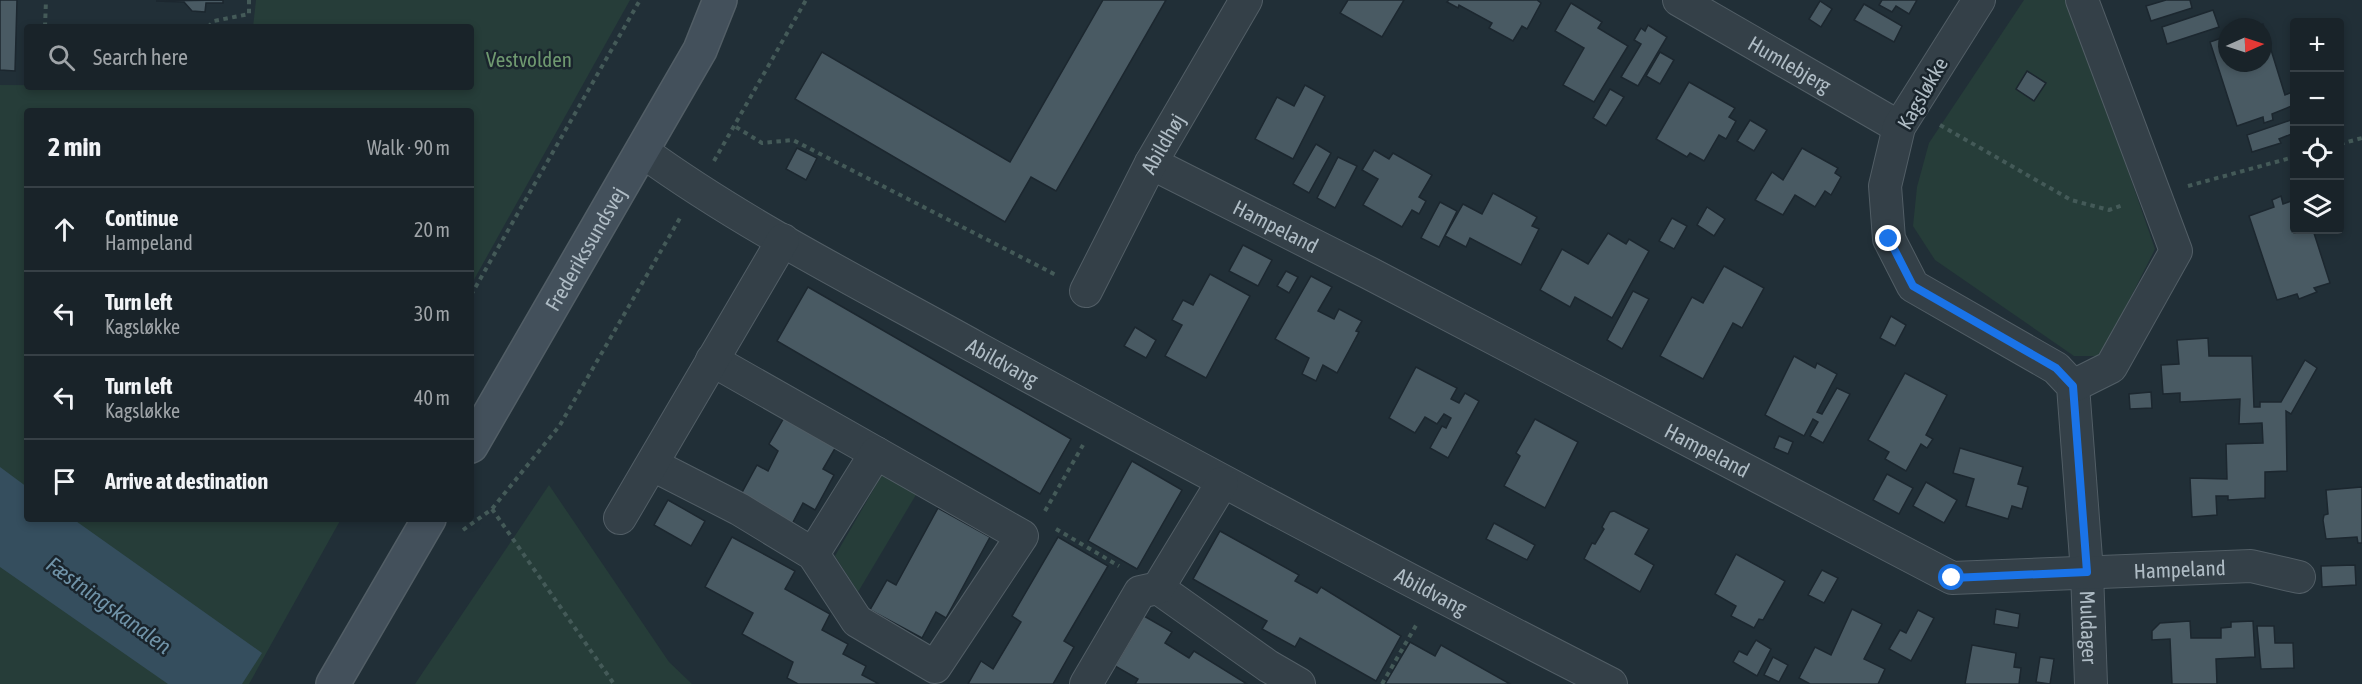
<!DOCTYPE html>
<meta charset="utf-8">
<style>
body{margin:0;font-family:"Asap Condensed",sans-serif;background:#222b31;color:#f1f3f6}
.controls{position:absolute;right:18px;top:18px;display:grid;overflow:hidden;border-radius:6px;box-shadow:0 3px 9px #0003}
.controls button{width:54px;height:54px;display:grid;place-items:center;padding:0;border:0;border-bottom:2px solid #374046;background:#192329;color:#f1f3f6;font:30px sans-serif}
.compass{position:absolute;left:2218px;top:18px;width:54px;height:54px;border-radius:50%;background:#192329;box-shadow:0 3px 9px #0003;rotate:87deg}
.stop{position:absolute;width:18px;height:18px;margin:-14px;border:4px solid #1a73e8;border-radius:50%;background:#fff}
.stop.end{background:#1a73e8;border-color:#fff;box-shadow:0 2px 6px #0008}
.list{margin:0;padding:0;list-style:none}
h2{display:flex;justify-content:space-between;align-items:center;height:78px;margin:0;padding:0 24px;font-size:26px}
h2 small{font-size:20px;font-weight:400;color:#9fa4a8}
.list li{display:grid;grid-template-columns:39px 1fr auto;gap:18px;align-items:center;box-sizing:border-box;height:84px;padding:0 24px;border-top:2px solid #374046}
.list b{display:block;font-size:22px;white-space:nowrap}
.list p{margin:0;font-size:20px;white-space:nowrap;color:#9fa4a8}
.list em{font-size:20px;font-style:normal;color:#9fa4a8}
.icon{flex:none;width:33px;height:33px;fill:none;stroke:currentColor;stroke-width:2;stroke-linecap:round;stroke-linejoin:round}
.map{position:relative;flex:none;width:2362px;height:684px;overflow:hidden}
.search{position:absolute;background:#192329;box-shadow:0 3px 9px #0003;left:24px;top:24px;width:450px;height:66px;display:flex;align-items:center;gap:15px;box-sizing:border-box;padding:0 21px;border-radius:6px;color:#9fa4a8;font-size:22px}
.panel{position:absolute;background:#192329;box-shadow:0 3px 9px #0003;left:24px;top:108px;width:450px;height:414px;border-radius:6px}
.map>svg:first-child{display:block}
.green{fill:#263d39}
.water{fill:#354e5e}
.building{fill:#495a63;stroke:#1c272f;stroke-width:1.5}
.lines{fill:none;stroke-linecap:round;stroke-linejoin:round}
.minor-casing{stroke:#525e66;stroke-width:34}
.secondary-casing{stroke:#525e66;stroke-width:36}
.path{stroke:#445a58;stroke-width:4;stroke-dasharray:4.5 4.5;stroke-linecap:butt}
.minor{stroke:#344048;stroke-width:32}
.secondary{stroke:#43505b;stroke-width:33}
.route{stroke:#1a73e8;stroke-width:8}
.labels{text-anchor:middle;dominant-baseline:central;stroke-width:5;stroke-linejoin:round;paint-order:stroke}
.park-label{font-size:21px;fill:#6f9970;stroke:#1a252d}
.street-label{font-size:21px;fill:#afbcc5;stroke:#1a252d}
.water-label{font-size:22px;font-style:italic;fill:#7093a8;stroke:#1a252d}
</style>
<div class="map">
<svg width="2362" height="684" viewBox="0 0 2362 684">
<rect width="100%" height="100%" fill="#212f37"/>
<g class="green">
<polygon points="256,0 630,0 471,285 471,111 27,111 27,519 341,519 249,684 0,684 0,85 471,87 471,27 253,27"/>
<polygon points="2024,0 2069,0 2155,249 2101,356 2074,356 1935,260 1913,226 1917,187 1929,143"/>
<polygon points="886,468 920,488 858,592 835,556"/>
<polygon points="549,485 669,662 692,684 415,684"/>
</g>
<polygon class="water" points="0,467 27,487 27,519 73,519 262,653 242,684 168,684 0,567"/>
<g class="building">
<polygon points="0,0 17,0 15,71 0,70"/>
<polygon points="223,0 223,3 206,3 205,12 192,11 184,2 156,1"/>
<polygon points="1103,0 1166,0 1056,191 1031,177 1005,222 795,99 822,52 1010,162"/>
<polygon points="1348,0 1404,0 1382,37 1340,13"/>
<polygon points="1449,0 1537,0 1541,3 1527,29 1522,26 1513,41 1489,28 1492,23 1459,5 1458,8 1447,2"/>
<polygon points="1882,0 1917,0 1909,14 1896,6 1892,12 1879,5"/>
<polygon points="2166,0 2190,0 2192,8 2151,21 2146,6"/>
<polygon points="1820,1 1832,9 1821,27 1809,19"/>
<polygon points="1571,3 1602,22 1598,28 1628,46 1594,102 1563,85 1584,48 1555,31"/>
<polygon points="1864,4 1902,26 1894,42 1854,20"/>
<polygon points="2213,10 2219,27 2167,44 2162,27"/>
<polygon points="2263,24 2285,95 2292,92 2294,105 2272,114 2273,120 2264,123 2263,117 2237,126 2210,42 2227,36 2227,63 2263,63 2263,27 2253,27"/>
<polygon points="1648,25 1667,37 1638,86 1621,77 1641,44 1634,40 1641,28 1645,31"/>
<polygon points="1660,52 1674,60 1660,84 1646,76"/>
<polygon points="2027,71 2046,83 2034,101 2016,89"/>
<polygon points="1689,82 1735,108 1729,117 1736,121 1726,139 1719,135 1704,161 1690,153 1687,157 1656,139"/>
<polygon points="1305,85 1325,96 1293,159 1255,139 1277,97 1294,106"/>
<polygon points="1610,89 1624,97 1606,126 1593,118"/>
<polygon points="2294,119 2294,133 2279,139 2281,143 2252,152 2247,135"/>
<polygon points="1750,120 1767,130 1754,151 1737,141"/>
<polygon points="1316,144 1331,153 1309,193 1293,184"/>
<polygon points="797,148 817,158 806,180 786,169"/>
<polygon points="1802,148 1838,168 1835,173 1841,177 1831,195 1825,191 1815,207 1795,195 1783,215 1755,200 1772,172 1783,180"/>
<polygon points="1374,150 1389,159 1393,153 1432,175 1419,197 1426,201 1419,214 1412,210 1402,227 1363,205 1378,179 1362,170"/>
<polygon points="1338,157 1357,166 1335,208 1317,198"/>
<polygon points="1493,193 1537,217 1532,226 1539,229 1521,265 1470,238 1466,247 1445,236 1463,204 1482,214"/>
<polygon points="2281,196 2283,204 2294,200 2294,230 2313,230 2330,283 2314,288 2317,292 2299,299 2297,294 2277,300 2249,216 2274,207 2272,200"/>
<polygon points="1440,202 1457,211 1439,247 1421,238"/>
<polygon points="1707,207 1725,219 1714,236 1697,225"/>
<polygon points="1672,218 1687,226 1674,249 1659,241"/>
<polygon points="1608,233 1626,244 1629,239 1649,251 1612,318 1575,297 1570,307 1540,290 1562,249 1588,264"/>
<polygon points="1243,245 1272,260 1258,286 1229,271"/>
<polygon points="1724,266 1764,288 1742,328 1733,323 1703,379 1660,356 1692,297 1703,303"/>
<polygon points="1286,271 1298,277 1289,293 1277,286"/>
<polygon points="1210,274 1250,296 1206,378 1165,356 1182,325 1172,320 1183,300 1193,305"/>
<polygon points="1311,276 1332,287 1318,311 1334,319 1339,309 1362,321 1356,331 1359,332 1337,373 1323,365 1316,381 1302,374 1309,358 1275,339"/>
<polygon points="808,287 1071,439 1040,494 777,341"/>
<polygon points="1633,291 1649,299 1622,349 1607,340"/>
<polygon points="1891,316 1906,325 1895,346 1880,338"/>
<polygon points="1135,327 1156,340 1146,358 1124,346"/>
<polygon points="2208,338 2209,356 2252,356 2254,407 2260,407 2260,402 2281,402 2305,360 2317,368 2291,414 2286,411 2287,471 2265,472 2265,498 2228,500 2228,496 2216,496 2217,515 2192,517 2190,478 2227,479 2226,444 2263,443 2262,423 2239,424 2240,399 2180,402 2180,393 2163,394 2161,365 2179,364 2177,340"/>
<polygon points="1794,356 1815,368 1817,363 1837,374 1817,412 1822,414 1837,388 1850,394 1823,443 1810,436 1818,422 1813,419 1804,436 1765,415"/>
<polygon points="1416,367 1457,388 1451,399 1459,403 1465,393 1479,401 1448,458 1430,448 1442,426 1446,428 1451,418 1444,414 1437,424 1425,417 1415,433 1389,418"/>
<polygon points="1905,373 1947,395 1926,435 1933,439 1927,448 1921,444 1906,471 1885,459 1889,452 1868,440"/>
<polygon points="2151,392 2152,408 2130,409 2129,394"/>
<polygon points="785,416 837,445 823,469 834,475 815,510 803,503 791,526 739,498 757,465 768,471 778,451 769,444"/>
<polygon points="1535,419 1578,442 1545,508 1504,486 1520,456 1516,453"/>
<polygon points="1779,436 1793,442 1788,454 1774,448"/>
<polygon points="1960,448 2023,467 2018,484 2028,487 2022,509 2012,506 2008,519 1966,506 1974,479 1953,473"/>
<polygon points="1132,461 1182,490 1137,569 1088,541"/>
<polygon points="1887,474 1913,488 1899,514 1873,500"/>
<polygon points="1926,482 1957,500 1944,523 1913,506"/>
<polygon points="2362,487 2362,543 2358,543 2357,537 2326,539 2323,520 2324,515 2328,514 2326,490"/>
<polygon points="668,500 705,521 691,546 654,525"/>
<polygon points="938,508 990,537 946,618 936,612 922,638 870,610 887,580 896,585"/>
<polygon points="1614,511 1649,529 1635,554 1654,565 1640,592 1584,559 1592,543 1595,544 1604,529 1602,527 1610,512"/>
<polygon points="1494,523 1535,545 1527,560 1486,539"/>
<polygon points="1220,531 1299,575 1295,581 1317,593 1321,587 1401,636 1376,681 1300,638 1295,647 1262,629 1267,621 1193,579"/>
<polygon points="732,537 795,571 785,589 830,614 822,630 848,644 843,654 866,666 862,675 879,684 798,684 787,678 793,662 742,634 753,613 705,587"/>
<polygon points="1058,537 1108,566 1064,641 1074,647 1053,684 968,684 981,661 993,669 1021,622 1012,616"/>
<polygon points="1736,554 1785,581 1763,620 1759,619 1754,628 1731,616 1736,606 1715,594"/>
<polygon points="2355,565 2356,585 2322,587 2321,566"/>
<polygon points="1822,570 1838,578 1824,603 1808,595"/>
<polygon points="1852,609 1882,624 1864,659 1885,669 1878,684 1810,684 1799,678 1815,647 1831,655"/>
<polygon points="1996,609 2020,614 2018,628 1994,624"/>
<polygon points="1918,610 1934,618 1911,661 1889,649 1900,630 1906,633"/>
<polygon points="1144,616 1172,632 1165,643 1189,658 1194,651 1247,684 1135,684 1138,679 1115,666"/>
<polygon points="2190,621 2191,638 2221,638 2221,628 2231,627 2231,622 2253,621 2255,657 2216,659 2217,684 2172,684 2170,639 2152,640 2152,631 2160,623"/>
<polygon points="2257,626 2274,626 2275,643 2293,643 2294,668 2261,669"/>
<polygon points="1756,640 1771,649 1757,676 1733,662 1739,651 1747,655"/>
<polygon points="1410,642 1435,656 1441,645 1510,684 1385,684"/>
<polygon points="1972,645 2016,653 2014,667 2021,668 2019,684 1965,684"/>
<polygon points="1773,657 1788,665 1779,682 1764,675"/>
<polygon points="2040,657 2054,659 2050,684 2036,682"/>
</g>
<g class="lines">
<g class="minor-casing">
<g id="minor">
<path id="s1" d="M1679 0 1899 127"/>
<path id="s2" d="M1979 0 1899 127 1885 186 1889 239 1913 286 2056 368 2073 386 2087 572 2091 684"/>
<path id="s3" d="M642 151C747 227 864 285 977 348 1187 463 1398 575 1611 684"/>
<path id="s4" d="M1151 163 1369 273 1952 578 2251 566 2299 577"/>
<path id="s5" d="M1086 291 1151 163 1246 0"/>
<polyline points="712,360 876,453"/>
<polyline points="2073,386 2111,367 2176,251 2082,0"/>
<polyline points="653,465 739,509 813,554 857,621 935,667 1022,536 876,453 813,554"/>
<polyline points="620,518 783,240"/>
<polyline points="1158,588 1268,666 1299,684"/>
<polyline points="1086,684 1140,592 1158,588 1222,483"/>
</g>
</g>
<g class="secondary-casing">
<g id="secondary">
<path id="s6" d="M471 446 700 50 720 0"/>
<polyline points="333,684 429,519"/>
</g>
</g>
<g class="path">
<polyline points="45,27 46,0"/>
<polyline points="208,27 214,21 249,14 249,0"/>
<polyline points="1940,125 2071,200 2109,210 2123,205"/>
<polyline points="736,127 762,143 793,140 1056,275"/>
<polyline points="2340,144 2362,138"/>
<polyline points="714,161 806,0"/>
<polyline points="2188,186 2294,157"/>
<polyline points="471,295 640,0"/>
<polyline points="492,509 614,684"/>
<polyline points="1045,511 1083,445"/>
<polyline points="1056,529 1119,566"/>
<polyline points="463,530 492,509 560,425 680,218"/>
<polyline points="1382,684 1418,622"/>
</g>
<use href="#minor" class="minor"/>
<use href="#secondary" class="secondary"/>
</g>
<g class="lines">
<polyline class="route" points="1889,239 1913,286 2056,368 2073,386 2087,572 1952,578"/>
</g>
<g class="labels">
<g class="park-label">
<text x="529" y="59">Vestvolden</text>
</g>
<g class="street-label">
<text stroke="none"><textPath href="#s1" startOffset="128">Humlebjerg</textPath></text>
<text transform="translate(1922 93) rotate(-60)">Kagsløkke</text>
<text stroke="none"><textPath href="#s5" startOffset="166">Abildhøj</textPath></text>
<text stroke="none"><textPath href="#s4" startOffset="140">Hampeland</textPath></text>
<text stroke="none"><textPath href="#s6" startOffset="228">Frederikssundsvej</textPath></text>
<text stroke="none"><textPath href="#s3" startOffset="418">Abildvang</textPath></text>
<text stroke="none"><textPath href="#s4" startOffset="626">Hampeland</textPath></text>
<text stroke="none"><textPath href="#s4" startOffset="1130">Hampeland</textPath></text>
<text stroke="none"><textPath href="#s3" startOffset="904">Abildvang</textPath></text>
<text stroke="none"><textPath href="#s2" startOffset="748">Muldager</textPath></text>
</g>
<g class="water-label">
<text transform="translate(109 605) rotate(36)">Fæstningskanalen</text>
</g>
</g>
</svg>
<div class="controls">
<button>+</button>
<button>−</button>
<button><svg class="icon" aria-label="locate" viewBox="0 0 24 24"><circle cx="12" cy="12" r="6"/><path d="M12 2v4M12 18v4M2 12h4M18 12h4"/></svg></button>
<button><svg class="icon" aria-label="layers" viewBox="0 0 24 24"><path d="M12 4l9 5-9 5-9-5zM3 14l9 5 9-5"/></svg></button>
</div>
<svg class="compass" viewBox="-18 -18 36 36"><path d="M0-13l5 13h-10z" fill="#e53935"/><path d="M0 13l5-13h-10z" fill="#9fa4a8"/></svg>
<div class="stop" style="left:1952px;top:578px"></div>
<div class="stop end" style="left:1889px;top:239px"></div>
<div class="search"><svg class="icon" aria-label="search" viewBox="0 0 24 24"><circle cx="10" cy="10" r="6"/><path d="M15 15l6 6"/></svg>Search here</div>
<section class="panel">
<h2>2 min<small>Walk · 90 m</small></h2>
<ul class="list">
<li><svg class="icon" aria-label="ahead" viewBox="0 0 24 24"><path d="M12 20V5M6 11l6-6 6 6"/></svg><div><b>Continue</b><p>Hampeland</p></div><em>20 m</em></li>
<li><svg class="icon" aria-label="left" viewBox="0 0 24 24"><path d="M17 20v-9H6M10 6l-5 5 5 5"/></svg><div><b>Turn left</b><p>Kagsløkke</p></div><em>30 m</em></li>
<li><svg class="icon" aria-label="left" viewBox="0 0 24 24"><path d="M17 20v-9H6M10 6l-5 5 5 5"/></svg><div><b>Turn left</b><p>Kagsløkke</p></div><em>40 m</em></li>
<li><svg class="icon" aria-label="arrive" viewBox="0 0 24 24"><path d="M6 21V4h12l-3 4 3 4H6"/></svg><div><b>Arrive at destination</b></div></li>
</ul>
</section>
</div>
